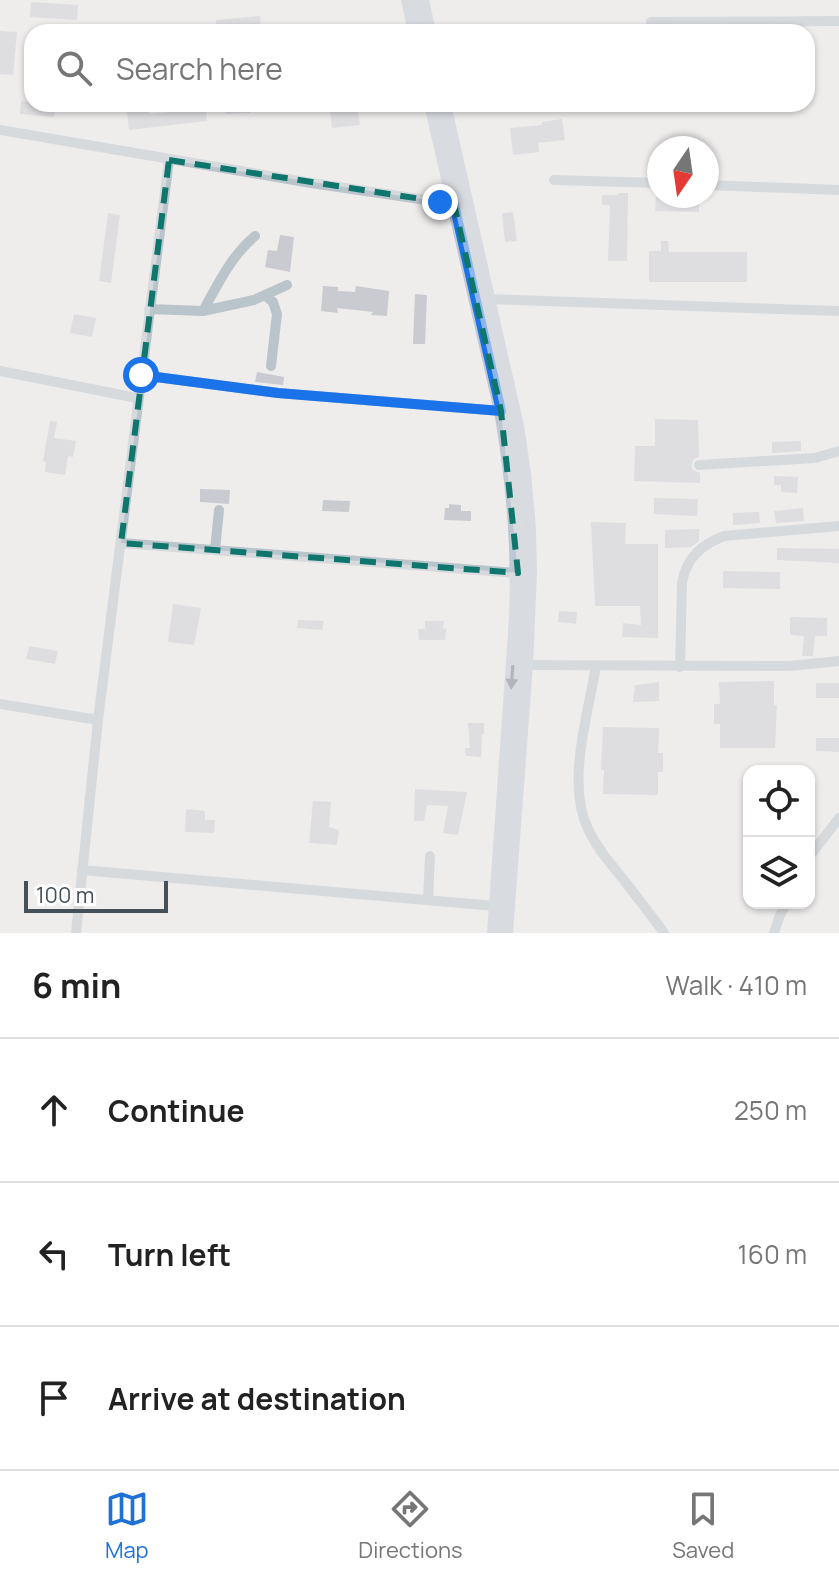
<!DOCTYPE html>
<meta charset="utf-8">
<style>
body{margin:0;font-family:Manrope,sans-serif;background:#f6f6f6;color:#222}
.controls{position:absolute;right:24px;bottom:24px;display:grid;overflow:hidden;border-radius:16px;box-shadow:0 2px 6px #0004}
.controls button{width:72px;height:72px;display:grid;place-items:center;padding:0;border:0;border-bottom:2px solid #e0e0e0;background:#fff;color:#222;font:40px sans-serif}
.compass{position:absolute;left:647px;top:136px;width:72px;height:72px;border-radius:50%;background:#fff;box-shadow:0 2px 6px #0004;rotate:193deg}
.scale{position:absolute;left:24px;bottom:20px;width:144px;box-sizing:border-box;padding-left:8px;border:4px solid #455059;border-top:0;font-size:22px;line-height:28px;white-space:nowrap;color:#455059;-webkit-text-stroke:6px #fff;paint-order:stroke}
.stop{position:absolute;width:24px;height:24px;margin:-18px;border:6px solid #1a73e8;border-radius:50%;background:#fff}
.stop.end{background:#1a73e8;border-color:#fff;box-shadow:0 2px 8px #0008}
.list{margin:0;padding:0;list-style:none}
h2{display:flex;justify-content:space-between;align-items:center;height:104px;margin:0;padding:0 32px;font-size:34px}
h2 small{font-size:26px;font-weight:400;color:#767676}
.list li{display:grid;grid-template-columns:52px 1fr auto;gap:24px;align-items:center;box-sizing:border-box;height:144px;padding:0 32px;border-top:2px solid #e0e0e0}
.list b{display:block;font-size:30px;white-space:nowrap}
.list em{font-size:26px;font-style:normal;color:#767676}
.icon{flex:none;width:44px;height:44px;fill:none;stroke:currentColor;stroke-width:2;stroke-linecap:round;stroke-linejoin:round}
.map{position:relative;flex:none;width:839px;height:933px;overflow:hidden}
.search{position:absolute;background:#fff;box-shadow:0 2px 6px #0004;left:24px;right:24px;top:24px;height:88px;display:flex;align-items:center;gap:20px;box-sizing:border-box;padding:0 28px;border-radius:24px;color:#767676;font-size:30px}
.sheet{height:536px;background:#fff}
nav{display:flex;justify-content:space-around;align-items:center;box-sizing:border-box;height:112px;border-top:2px solid #e0e0e0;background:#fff;font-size:22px;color:#767676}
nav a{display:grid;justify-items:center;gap:4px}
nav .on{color:#1e72d7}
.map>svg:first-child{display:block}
.building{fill:#c9cbd1}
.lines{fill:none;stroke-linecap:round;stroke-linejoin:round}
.street{stroke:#bac4cb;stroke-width:10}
.secondary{stroke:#bdc8d3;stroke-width:14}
.oneway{fill:#69747e}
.route{stroke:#1a73e8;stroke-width:10}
.marked{fill:none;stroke:#0f766e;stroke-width:6;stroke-dasharray:16 10;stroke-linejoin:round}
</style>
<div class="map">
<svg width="839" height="933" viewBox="0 0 839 933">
<rect width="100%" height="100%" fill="#efecec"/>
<g class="building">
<polygon points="31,2 78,5 77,20 30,17"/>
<polygon points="260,16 261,32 217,32 216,20"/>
<polygon points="0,31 17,32 13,75 0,74"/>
<polygon points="21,101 40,104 41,107 55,108 54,117 20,114"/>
<polygon points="126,104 148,104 149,114 171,112 170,104 205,104 207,121 129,130"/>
<polygon points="224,104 250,104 250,113 225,114"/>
<polygon points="329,104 357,104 360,125 332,128"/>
<polygon points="562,119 565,140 538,143 539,152 513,155 510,128 542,125 542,122"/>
<polygon points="618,193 628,193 627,261 608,261 610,205 602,205 602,195 618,195"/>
<polygon points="656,197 699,198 699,212 655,211"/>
<polygon points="513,212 517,241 505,242 502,213"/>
<polygon points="108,213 120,215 111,283 99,281"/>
<polygon points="280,235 294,237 290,272 265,267 268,250 277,251"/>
<polygon points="661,241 668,241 669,252 747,252 747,282 649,282 649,251 661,251"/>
<polygon points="323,286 338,287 338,291 355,292 356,286 389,291 387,316 371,315 373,312 337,308 338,313 321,311"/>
<polygon points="415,294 427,295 425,344 413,344"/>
<polygon points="74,314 96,318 92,337 70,333"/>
<polygon points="257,372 284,377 283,385 255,382"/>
<polygon points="655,419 698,420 699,457 694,459 691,465 693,470 700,473 700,483 634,481 635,446 655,446"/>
<polygon points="50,421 57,422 54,438 76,441 73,457 68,456 65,475 45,472 46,462 43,461"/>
<polygon points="801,441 801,451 772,453 772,442"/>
<polygon points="774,476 798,477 797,493 781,492 781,485 774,485"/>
<polygon points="200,489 230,490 229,504 200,502"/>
<polygon points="654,498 698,499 697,516 654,514"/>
<polygon points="323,500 350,501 349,512 322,511"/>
<polygon points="449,504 461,505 461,511 471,511 471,521 444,520 445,508 449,508"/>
<polygon points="803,508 804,521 776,523 774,511"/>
<polygon points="759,512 760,523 733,525 733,513"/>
<polygon points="591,522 626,523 625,544 658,544 658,638 622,637 623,623 641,625 640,606 595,606"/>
<polygon points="699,529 699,541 691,547 665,548 665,530"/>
<polygon points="777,548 839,549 839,563 777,560"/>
<polygon points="723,571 780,572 780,589 723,588"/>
<polygon points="173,604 201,608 194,645 168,642"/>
<polygon points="559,611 577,612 576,624 558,622"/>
<polygon points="790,617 827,618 827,636 815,636 813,656 802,656 804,636 790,635"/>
<polygon points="298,620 324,621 322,630 297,628"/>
<polygon points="425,621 444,621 443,629 446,628 445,640 419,640 418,629 425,629"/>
<polygon points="29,646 58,651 55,664 26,659"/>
<polygon points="774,681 774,705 777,705 775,748 720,748 720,724 714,724 714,704 720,704 719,682"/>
<polygon points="659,682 659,701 633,702 635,685"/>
<rect x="816" y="683" width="23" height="15"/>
<polygon points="468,723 484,723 484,734 482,734 481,757 466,756 465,748 470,748"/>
<polygon points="603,727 659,728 658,753 663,753 663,772 658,772 658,795 603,794 604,770 601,770"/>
<polygon points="816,738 839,738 839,752 816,751"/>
<polygon points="415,789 467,792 458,835 443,833 448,806 427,805 424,821 414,821"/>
<polygon points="313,801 331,802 329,827 339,830 337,845 309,843"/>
<polygon points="186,809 205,811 205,820 215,820 214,833 185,832"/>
</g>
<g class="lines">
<g class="street">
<polyline points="651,22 839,21"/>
<polyline points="0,130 311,183 454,204"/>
<polyline points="554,180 659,183"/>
<polyline points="707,185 839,190"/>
<polyline points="266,296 273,302 277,314 271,366"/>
<polyline points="485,299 839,311"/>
<polyline points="149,309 203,311 254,300 287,285"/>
<path d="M203 311C218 284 231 256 255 236"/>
<polyline points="0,371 137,398"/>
<polyline points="141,375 278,393 501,411"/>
<polyline points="699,465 815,458 839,451"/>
<polyline points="121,543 518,573"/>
<polyline points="215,550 219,510"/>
<polyline points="526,665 789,666 839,661"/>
<path d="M596 666C588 714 566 784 588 829 597 848 610 863 623 879 637 897 651 915 664 933"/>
<path d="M680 667 682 583C686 558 701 545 724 536L839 526"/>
<polyline points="0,704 98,720"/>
<polyline points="809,857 839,818"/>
<polyline points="82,870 495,906"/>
<polyline points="428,900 430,856"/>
<polyline points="76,933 98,720 169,160"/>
<polyline points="774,933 780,915 787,903"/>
</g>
<g class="secondary">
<polyline points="408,0 415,32"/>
<polyline points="422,0 429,32"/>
<path d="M431 104 501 411C513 480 519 548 516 618L494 933"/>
<polyline points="444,104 517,426 524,473 529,528 530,573 526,665 506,933"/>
</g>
</g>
<defs><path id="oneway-solid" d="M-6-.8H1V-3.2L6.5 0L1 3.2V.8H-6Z" transform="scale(2)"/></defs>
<use class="oneway" href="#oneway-solid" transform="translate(512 677) rotate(94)"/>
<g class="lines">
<polyline class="route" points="141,375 278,393 501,411 454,204 440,202"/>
</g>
<path d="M0 0H839V933H0ZM169 160 454 204 501 411 518 573 121 543Z" fill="#efecec" fill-opacity=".55" fill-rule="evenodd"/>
<path class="marked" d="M169 160 454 204 501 411 518 573 121 543Z"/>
</svg>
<div class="controls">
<button><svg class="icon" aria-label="locate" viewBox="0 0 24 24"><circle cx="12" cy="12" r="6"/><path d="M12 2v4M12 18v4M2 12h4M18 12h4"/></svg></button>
<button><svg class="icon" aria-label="layers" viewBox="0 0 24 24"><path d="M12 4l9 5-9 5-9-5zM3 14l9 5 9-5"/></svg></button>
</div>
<svg class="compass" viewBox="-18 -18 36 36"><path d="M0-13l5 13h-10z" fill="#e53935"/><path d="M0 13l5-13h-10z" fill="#767676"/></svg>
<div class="scale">100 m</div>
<div class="stop" style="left:141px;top:375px"></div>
<div class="stop end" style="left:440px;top:202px"></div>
<div class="search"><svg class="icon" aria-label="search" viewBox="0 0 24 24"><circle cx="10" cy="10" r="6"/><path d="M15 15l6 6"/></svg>Search here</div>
</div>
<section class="sheet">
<h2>6 min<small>Walk · 410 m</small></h2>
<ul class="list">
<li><svg class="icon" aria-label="ahead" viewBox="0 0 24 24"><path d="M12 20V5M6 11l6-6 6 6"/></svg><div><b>Continue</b></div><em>250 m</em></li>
<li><svg class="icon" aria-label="left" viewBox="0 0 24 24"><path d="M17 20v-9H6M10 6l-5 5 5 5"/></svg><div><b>Turn left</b></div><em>160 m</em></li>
<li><svg class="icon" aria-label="arrive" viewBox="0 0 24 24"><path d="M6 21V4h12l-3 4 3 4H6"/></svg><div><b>Arrive at destination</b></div></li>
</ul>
</section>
<nav>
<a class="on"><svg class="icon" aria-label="map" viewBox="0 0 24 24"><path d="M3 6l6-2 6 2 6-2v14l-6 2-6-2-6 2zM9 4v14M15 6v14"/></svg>Map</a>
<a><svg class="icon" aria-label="directions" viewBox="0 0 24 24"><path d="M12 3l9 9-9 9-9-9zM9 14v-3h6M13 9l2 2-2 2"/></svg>Directions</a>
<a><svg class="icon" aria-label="saved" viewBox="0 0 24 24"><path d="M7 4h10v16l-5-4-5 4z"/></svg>Saved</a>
</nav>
